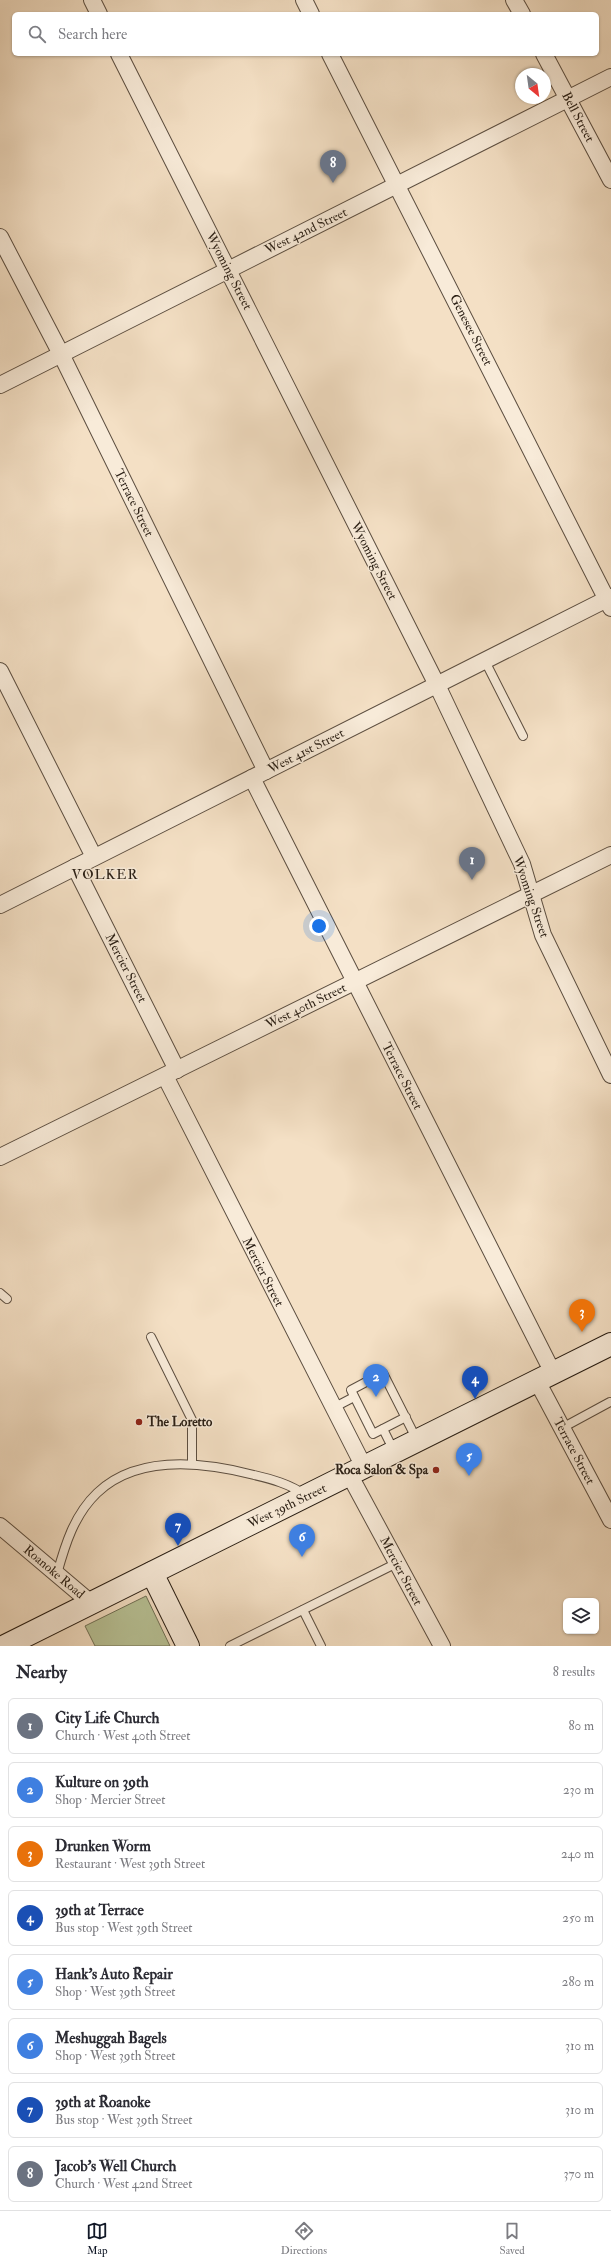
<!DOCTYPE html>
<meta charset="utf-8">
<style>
body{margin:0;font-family:"IM FELL Double Pica",serif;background:#f2f2f3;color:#2b2b33}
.controls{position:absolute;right:12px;bottom:12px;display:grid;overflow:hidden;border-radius:6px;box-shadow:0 1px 3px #0004}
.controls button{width:36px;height:36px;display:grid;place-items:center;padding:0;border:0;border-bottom:1px solid #e1e1e2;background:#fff;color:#2b2b33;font:20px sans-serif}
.compass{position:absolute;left:515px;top:68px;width:36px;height:36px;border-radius:50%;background:#fff;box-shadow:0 1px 3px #0004;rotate:151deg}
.you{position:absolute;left:319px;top:926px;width:14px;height:14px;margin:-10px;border:3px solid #fff;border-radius:50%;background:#1a73e8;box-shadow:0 0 0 6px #1a73e833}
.badge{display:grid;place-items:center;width:26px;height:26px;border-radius:50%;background:#111827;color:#fff;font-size:13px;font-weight:700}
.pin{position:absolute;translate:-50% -33px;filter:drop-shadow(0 1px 2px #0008)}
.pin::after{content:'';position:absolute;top:21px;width:14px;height:12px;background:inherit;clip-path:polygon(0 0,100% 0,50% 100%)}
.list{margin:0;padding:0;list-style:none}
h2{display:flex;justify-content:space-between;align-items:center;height:52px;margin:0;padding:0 16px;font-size:17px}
h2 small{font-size:13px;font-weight:400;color:#7c7c81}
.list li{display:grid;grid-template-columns:26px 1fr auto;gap:12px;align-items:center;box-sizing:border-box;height:56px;margin:0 8px 8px;padding:0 8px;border:1px solid #e1e1e2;border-radius:6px}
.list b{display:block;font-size:15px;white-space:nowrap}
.list p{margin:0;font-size:13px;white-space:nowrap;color:#7c7c81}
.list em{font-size:13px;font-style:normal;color:#7c7c81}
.icon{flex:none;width:22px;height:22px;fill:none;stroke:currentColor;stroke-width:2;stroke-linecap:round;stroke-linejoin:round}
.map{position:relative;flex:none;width:611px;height:1646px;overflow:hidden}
.search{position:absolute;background:#fff;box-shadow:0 1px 3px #0004;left:12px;right:12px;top:12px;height:44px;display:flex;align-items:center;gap:10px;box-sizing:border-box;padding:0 14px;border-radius:6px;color:#7c7c81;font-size:15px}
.sheet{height:564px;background:#fff}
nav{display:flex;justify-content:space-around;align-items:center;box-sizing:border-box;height:56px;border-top:1px solid #e1e1e2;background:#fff;font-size:11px;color:#7c7c81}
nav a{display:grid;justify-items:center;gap:2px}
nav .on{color:#111827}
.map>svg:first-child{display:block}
.green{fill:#b8c397;stroke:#707056}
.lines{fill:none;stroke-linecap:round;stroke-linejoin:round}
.lane-casing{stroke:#5c4e40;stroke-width:10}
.street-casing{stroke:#5c4e40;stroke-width:18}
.secondary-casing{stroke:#291e14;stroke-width:24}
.lane{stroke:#f8ebd9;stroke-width:8}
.street{stroke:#f8ebd9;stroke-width:16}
.secondary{stroke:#f8ebd9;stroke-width:22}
.poi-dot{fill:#8f2418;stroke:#f8ebd9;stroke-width:1.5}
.labels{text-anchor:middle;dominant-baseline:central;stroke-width:3;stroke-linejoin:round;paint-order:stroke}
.street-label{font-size:13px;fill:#291e14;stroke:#f8ebd9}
.poi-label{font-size:13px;font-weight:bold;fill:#291e14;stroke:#f8ebd9;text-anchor:start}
.neighbourhood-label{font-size:14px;letter-spacing:1px;fill:#291e14;stroke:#f8ebd9}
</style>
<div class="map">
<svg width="611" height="1646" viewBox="0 0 611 1646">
<rect width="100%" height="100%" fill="#f4e0c5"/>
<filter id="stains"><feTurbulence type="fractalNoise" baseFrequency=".005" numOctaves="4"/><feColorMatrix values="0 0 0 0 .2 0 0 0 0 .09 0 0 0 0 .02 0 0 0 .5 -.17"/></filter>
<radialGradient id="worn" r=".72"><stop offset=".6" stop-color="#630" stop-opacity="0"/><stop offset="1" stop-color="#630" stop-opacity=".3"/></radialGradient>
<polygon class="green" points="146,1596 170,1646 95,1646 85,1626"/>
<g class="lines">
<g class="lane-casing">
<g id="lane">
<polyline points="485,661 523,736"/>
<polyline points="0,1293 7,1299"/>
<polyline points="151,1337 192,1420 192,1464"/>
<polyline points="333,1408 354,1397"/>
<polyline points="406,1417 373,1434 351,1390 383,1373 417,1440"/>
<polyline points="562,1428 610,1402"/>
<polyline points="383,1429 394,1451"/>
<path d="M57 1574C65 1545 74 1515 97 1493 138 1454 204 1462 254 1475 271 1479 290 1484 305 1495"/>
<polyline points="303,1610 321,1646"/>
<polyline points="230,1646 397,1563"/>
</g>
</g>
<g class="street-casing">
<g id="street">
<polyline points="92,0 99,14"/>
<polyline points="304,0 311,14"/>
<polyline points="514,0 522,14"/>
<polyline points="119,54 437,685 522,864 543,935 611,1075"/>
<polyline points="330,54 611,608"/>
<polyline points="544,54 611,180"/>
<polyline points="0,237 61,354 266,771"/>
<polyline points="0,385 611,77"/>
<polyline points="0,671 94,857"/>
<polyline points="252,778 553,1373"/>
<polyline points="75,867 177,1070"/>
<polyline points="0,905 611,597"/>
<polyline points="165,1076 364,1467"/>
<polyline points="0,1157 611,855"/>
<polyline points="537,1381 611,1520"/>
<polyline points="349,1474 442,1646"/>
<polyline points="0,1526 91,1603"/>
</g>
</g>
<g class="secondary-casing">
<g id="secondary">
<polyline points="152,1573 188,1646"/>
<polyline points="5,1646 611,1344"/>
</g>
</g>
<use href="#lane" class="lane"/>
<use href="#street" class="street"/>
<use href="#secondary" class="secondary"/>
</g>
<g class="poi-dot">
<circle cx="139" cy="1422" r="4"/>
<circle cx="436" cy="1470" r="4"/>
</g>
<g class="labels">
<g class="street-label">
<text transform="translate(578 117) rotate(62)">Bell Street</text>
<text transform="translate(306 231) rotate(-26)">West 42nd Street</text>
<text transform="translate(229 271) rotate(63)">Wyoming Street</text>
<text transform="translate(471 330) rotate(63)">Genesee Street</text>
<text transform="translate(134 503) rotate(64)">Terrace Street</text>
<text transform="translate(374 561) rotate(63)">Wyoming Street</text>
<text transform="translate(306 751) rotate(-27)">West 41st Street</text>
<text transform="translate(531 897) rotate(71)">Wyoming Street</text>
<text transform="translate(126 968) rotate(63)">Mercier Street</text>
<text transform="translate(306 1006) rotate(-26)">West 40th Street</text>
<text transform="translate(402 1076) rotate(63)">Terrace Street</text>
<text transform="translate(263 1272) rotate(63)">Mercier Street</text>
<text transform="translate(574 1451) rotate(62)">Terrace Street</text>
<text transform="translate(287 1506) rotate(-26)">West 39th Street</text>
<text transform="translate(401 1571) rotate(62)">Mercier Street</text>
<text transform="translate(54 1572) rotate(40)">Roanoke Road</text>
</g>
<g class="poi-label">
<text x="147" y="1422">The Loretto</text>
<text x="428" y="1470" text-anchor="end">Roca Salon &amp; Spa</text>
</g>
<g class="neighbourhood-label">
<text x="105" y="874">VOLKER</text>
</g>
</g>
<rect width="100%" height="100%" filter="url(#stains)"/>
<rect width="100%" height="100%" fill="url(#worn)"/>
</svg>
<div class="controls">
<button><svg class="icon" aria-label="layers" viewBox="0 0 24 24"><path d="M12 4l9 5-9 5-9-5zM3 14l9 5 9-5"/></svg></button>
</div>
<svg class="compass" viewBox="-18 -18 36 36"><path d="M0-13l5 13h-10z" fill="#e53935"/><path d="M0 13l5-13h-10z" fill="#7c7c81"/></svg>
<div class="you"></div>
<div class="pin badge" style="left:472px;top:880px;background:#6b7280">1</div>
<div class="pin badge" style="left:376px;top:1397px;background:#3f7fe0">2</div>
<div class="pin badge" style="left:582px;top:1332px;background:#e8710a">3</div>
<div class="pin badge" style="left:475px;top:1399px;background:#1a4fb4">4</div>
<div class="pin badge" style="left:469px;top:1476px;background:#3f7fe0">5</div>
<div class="pin badge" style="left:302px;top:1557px;background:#3f7fe0">6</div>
<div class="pin badge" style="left:178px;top:1546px;background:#1a4fb4">7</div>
<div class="pin badge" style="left:333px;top:183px;background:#6b7280">8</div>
<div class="search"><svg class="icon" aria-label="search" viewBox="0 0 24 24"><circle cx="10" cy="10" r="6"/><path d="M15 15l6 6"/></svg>Search here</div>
</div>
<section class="sheet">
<h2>Nearby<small>8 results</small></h2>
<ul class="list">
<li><span class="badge" style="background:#6b7280">1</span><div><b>City Life Church</b><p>Church · West 40th Street</p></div><em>80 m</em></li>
<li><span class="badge" style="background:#3f7fe0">2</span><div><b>Kulture on 39th</b><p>Shop · Mercier Street</p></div><em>230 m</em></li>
<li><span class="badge" style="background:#e8710a">3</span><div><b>Drunken Worm</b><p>Restaurant · West 39th Street</p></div><em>240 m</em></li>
<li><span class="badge" style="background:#1a4fb4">4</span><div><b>39th at Terrace</b><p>Bus stop · West 39th Street</p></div><em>250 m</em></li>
<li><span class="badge" style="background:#3f7fe0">5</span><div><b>Hank's Auto Repair</b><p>Shop · West 39th Street</p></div><em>280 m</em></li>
<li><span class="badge" style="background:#3f7fe0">6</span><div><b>Meshuggah Bagels</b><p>Shop · West 39th Street</p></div><em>310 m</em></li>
<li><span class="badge" style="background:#1a4fb4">7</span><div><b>39th at Roanoke</b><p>Bus stop · West 39th Street</p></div><em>310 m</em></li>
<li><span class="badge" style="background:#6b7280">8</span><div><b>Jacob's Well Church</b><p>Church · West 42nd Street</p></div><em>370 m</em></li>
</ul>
</section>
<nav>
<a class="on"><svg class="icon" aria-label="map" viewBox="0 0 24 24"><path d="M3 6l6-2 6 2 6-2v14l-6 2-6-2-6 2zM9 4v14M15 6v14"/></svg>Map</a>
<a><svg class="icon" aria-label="directions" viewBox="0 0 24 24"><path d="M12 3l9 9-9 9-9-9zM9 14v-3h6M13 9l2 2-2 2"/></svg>Directions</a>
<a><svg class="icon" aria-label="saved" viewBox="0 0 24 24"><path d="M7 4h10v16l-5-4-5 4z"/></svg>Saved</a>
</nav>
